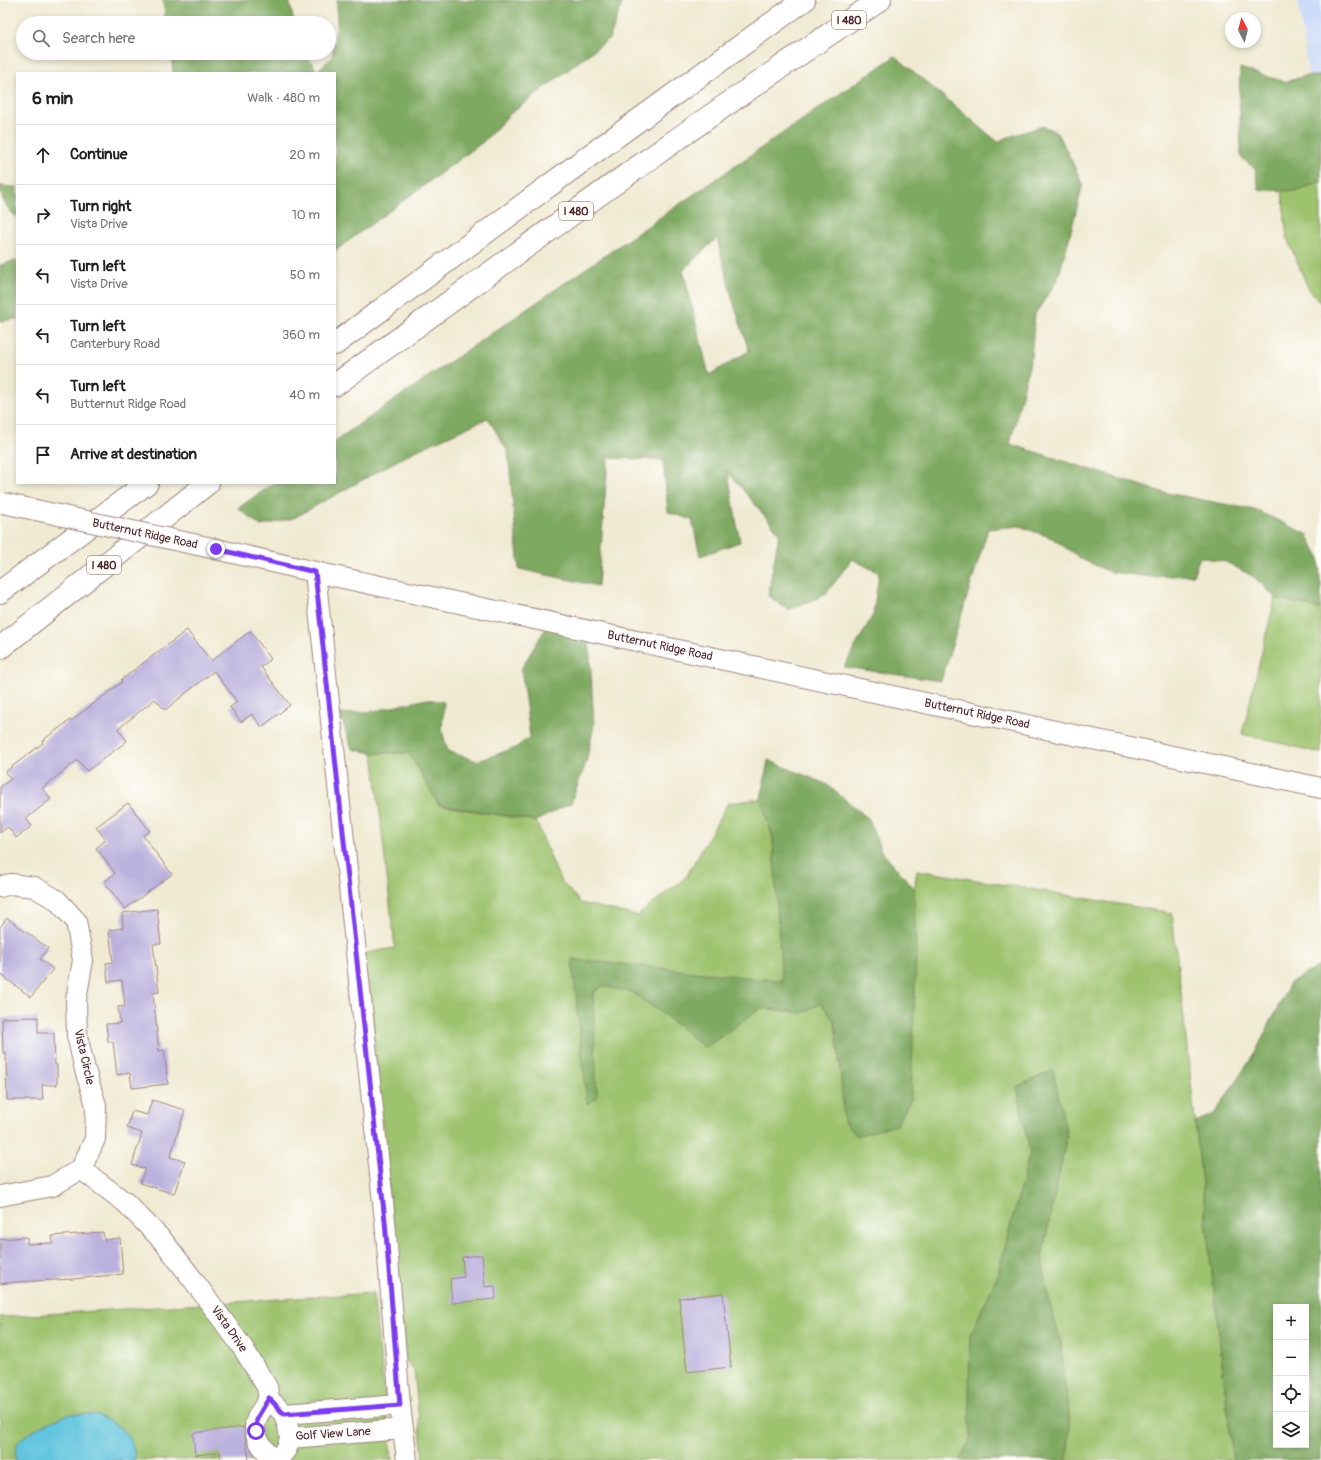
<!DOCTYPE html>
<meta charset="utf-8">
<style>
body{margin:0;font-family:Pangolin,sans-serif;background:#f2f2f2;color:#222}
.controls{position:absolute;right:12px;bottom:12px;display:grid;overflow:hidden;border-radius:0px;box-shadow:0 2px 6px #0003}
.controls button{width:36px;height:36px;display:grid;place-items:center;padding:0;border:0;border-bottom:1px solid #e0e0e0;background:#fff;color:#222;font:20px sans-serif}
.compass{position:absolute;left:1225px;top:12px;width:36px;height:36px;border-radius:50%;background:#fff;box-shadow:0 2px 6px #0003;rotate:353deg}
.stop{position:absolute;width:12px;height:12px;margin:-9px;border:3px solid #7c3aed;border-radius:50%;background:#fff}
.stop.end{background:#7c3aed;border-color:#fff;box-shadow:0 1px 4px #0008}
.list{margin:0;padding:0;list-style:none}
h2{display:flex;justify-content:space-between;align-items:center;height:52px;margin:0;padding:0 16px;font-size:17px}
h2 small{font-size:13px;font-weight:400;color:#767676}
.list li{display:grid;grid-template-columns:26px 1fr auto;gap:12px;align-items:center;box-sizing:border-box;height:60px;padding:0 16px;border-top:1px solid #e0e0e0}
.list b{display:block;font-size:15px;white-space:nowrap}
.list p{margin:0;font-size:13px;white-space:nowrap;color:#767676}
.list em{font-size:13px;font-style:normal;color:#767676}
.icon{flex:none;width:22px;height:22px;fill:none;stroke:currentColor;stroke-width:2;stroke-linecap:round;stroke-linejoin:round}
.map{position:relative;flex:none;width:1321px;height:1460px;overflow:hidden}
.search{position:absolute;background:#fff;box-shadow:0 2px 6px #0003;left:16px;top:16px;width:320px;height:44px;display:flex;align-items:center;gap:10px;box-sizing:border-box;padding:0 14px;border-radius:22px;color:#767676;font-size:15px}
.panel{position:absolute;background:#fff;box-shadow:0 2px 6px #0003;left:16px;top:72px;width:320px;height:412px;border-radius:0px}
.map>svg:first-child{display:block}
.built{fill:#cbdcf9}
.green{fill:#9dc36e;stroke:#74714c}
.forest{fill:#7ea961;stroke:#646446;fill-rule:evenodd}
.water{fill:#62c5df;stroke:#567285}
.building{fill:#bbb1de}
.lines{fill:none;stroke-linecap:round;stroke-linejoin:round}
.minor-casing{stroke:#9d847e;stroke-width:22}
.highway-casing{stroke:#9d847e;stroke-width:24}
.minor{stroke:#fff;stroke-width:20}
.highway{stroke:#fff;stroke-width:22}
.minor-bridge-casing{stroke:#9d847e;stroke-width:22;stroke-linecap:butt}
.minor-bridge{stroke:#fff;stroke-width:20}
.route{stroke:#7c3aed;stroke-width:5}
.labels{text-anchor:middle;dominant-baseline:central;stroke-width:3;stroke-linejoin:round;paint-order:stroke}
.shield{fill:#fdfcf7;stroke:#806168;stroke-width:1}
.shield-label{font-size:11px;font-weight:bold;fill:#4a1f2b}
.street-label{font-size:12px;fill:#4a1f2b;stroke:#fdfcf7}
</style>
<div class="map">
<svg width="1321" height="1460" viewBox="0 0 1321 1460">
<rect width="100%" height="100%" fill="#fdfcf7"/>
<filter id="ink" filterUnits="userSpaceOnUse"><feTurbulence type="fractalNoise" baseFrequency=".025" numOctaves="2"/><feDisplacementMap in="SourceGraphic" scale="8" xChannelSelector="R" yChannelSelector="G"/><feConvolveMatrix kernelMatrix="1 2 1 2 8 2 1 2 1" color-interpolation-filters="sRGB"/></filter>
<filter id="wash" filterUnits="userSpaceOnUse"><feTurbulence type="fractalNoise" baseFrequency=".012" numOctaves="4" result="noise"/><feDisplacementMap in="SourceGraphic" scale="16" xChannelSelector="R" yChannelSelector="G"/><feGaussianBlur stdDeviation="0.9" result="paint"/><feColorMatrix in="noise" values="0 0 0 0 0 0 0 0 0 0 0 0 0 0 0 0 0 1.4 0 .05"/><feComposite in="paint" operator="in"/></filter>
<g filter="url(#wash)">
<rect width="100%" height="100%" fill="#f0ead2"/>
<polygon class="built" points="1298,0 1321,0 1321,88 1310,87"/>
<g class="green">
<polygon points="1321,181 1321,303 1308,288 1287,238 1282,190 1296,191"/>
<polygon points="1275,598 1321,609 1321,753 1242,734"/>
<polygon points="373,753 409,753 439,805 536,821 560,880 581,903 637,916 686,877 728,803 761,799 773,838 782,981 898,994 917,870 1172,913 1233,1460 423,1460 414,1370 406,1361 365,953 395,948"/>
<polygon points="373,1293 392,1460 0,1460 0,1317"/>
</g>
<g class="forest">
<polygon points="163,0 289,0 294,23 166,23"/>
<polygon points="337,0 623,0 610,38 510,114 483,142 335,251 335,73 173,73 171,53 305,53 317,71 332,57 337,25"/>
<path d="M895 56 998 142 1005 138 1043 126 1058 133 1083 184 1069 239 1057 281 1035 314 1031 358 1010 444 1162 492 1255 510 1307 534 1319 557 1320 582 1321 583V609L1275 598 1254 577 1226 562 1200 557 1193 575 1151 577 1110 572 1083 560 1052 538 1019 526 988 529 941 681 844 667 873 615 879 573 852 559 825 595 788 610 768 596 779 533 728 472 740 542 700 556 692 520 668 512 663 460 608 458 598 586 519 569 508 452 488 418 409 454 294 518 261 526 238 508 274 483H335V441ZM717 238 732 298 749 351 709 375 683 270Z"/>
<path d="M1240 68 1285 82 1305 76H1321V181L1296 191 1259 190 1255 168 1241 158C1241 128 1238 98 1240 68Z"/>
<path d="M0 186 17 187V217C8 211 0 197 0 186Z"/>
<polygon points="17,260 17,319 0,321 0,265"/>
<polygon points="545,629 589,638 594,725 586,763 571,803 536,821 439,805 409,753 373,753 352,749 340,714 375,711 427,699 444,702 442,731 448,751 477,761 515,748 530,737 521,669"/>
<polygon points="768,760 826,784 869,819 881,851 914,888 916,952 911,1099 896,1125 857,1136 844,1122 840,1066 835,1022 821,1003 802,1013 761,1008 705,1048 666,1016 631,992 603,986 593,993 597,1098 587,1104 572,959 782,981 773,838 761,799"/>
<path d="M1321 965V1460H1233L1195 1122 1214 1114 1255 1053 1290 983ZM1276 1307H1306V1445H1276Z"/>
<polygon points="1053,1070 1067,1136 1042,1256 1046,1289 1061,1344 1070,1426 1067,1460 960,1460 971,1439 969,1399 970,1335 997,1277 1030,1152 1017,1087"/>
</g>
<path class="water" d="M71 1414H87L98 1415 122 1429 131 1440 135 1455 134 1460H15C16 1455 15 1449 17 1445 24 1431 57 1419 71 1414Z"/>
<g id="blocks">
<g class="building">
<polygon points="187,630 211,661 250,631 271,659 261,667 290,705 262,727 252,714 241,722 230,707 237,702 214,671 165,710 155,699 118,729 127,741 87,771 78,760 42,788 51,799 26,819 32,826 16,838 8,827 0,833 0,787 11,779 5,772 43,743 42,741 70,720 71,721 122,682 121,680"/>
<polygon points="128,803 150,831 143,836 172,874 125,909 104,882 115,873 96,848 106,840 96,827"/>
<polygon points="157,909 161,944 153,944 159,992 153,993 159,1051 164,1050 168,1084 132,1088 130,1073 117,1075 113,1042 108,1042 106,1024 120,1023 118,1007 125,1006 122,980 108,982 106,963 113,962 109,930 123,928 122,913"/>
<polygon points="7,918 48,948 40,959 53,969 31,997 0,974 0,927"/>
<polygon points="38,1017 38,1033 54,1033 55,1065 57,1065 57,1085 42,1085 43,1100 7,1100 6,1053 3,1053 2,1018"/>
<polygon points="152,1100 185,1110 170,1157 185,1161 174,1194 140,1183 145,1169 132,1165 142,1133 127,1128 132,1111 147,1115"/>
<polygon points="103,1232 104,1240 120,1238 123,1274 73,1279 15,1282 0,1284 0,1239 27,1237 27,1244 53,1243 52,1236"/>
<polygon points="482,1255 485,1287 495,1286 496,1299 452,1303 450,1279 464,1277 462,1257"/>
<polygon points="723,1293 731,1367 687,1372 679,1298"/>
<polygon points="244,1427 249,1460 221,1460 220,1452 195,1455 193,1433"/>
</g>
</g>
</g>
<g filter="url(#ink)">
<use href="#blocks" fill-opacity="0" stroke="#9d847e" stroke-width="1"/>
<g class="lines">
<g class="minor-casing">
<g id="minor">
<polyline points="216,549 315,572 1321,788"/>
<polyline points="315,572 385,1221 400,1405 407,1460"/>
<polyline points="0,887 11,884 34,887 57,900 76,921 83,960 76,1000 77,1035 85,1070 96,1105 95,1139 81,1169 52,1186 0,1196"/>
<polyline points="81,1169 126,1203 164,1242 194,1281 243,1348 267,1387 269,1399 284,1414 288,1427 290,1438 287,1448 278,1460"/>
<path d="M269 1399C266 1404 260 1411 257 1418 250 1434 263 1449 274 1460"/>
<polyline points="284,1414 400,1405"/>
<polyline points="290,1438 402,1429"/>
</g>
</g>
<g class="highway-casing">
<g id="highway">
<polyline points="335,344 581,162 804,0"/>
<path d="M335 385C515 255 695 123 880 0"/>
<polyline points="0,592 147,483"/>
<polyline points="0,648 208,483"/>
</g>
</g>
<use href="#minor" class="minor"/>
<use href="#highway" class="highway"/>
<g class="minor-bridge-casing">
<polyline id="minor-bridge" points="3,503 216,549"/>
</g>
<use href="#minor-bridge" class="minor-bridge"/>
</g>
</g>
<g class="lines" filter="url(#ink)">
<polyline class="route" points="216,549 315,572 385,1221 400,1405 284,1414 269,1398 257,1418 256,1431"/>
</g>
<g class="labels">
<g class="shield">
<rect x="832" y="11" width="34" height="18" rx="3"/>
<rect x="559" y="202" width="34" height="18" rx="3"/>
<rect x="87" y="556" width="34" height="18" rx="3"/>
</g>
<g class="shield-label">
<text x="849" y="20">I 480</text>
<text x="576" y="211">I 480</text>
<text x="104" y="565">I 480</text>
</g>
<g class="street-label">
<text transform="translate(145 534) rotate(12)">Butternut Ridge Road</text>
<text transform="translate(660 646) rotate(12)">Butternut Ridge Road</text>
<text transform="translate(977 714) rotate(12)">Butternut Ridge Road</text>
<text transform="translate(84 1057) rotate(77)">Vista Circle</text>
<text transform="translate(229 1329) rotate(55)">Vista Drive</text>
<text transform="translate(333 1434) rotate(-4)">Golf View Lane</text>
</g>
</g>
</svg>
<div class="controls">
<button>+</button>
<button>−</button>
<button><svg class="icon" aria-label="locate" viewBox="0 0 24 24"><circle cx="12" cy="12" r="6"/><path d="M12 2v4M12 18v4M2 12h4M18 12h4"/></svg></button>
<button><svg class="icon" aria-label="layers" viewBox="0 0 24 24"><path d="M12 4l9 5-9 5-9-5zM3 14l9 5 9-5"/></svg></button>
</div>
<svg class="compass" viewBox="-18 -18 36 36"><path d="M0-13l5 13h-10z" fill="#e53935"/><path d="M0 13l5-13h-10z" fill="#767676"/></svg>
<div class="stop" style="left:256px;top:1431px"></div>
<div class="stop end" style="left:216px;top:549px"></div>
<div class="search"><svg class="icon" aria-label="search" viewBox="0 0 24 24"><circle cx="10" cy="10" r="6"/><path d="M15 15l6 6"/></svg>Search here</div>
<section class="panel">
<h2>6 min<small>Walk · 480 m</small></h2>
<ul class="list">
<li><svg class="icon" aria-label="ahead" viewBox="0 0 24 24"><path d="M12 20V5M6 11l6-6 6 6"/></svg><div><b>Continue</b></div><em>20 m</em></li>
<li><svg class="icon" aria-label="right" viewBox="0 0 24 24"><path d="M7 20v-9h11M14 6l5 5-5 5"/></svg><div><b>Turn right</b><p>Vista Drive</p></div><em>10 m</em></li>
<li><svg class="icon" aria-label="left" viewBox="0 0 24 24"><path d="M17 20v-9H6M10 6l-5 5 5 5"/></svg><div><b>Turn left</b><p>Vista Drive</p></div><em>50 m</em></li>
<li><svg class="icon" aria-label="left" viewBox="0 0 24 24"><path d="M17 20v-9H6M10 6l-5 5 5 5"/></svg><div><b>Turn left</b><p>Canterbury Road</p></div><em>360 m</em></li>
<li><svg class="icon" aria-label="left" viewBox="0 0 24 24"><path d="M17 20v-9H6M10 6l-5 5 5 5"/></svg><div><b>Turn left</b><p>Butternut Ridge Road</p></div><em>40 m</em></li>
<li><svg class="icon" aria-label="arrive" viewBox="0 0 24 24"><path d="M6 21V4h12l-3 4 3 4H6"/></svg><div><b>Arrive at destination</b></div></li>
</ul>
</section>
</div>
